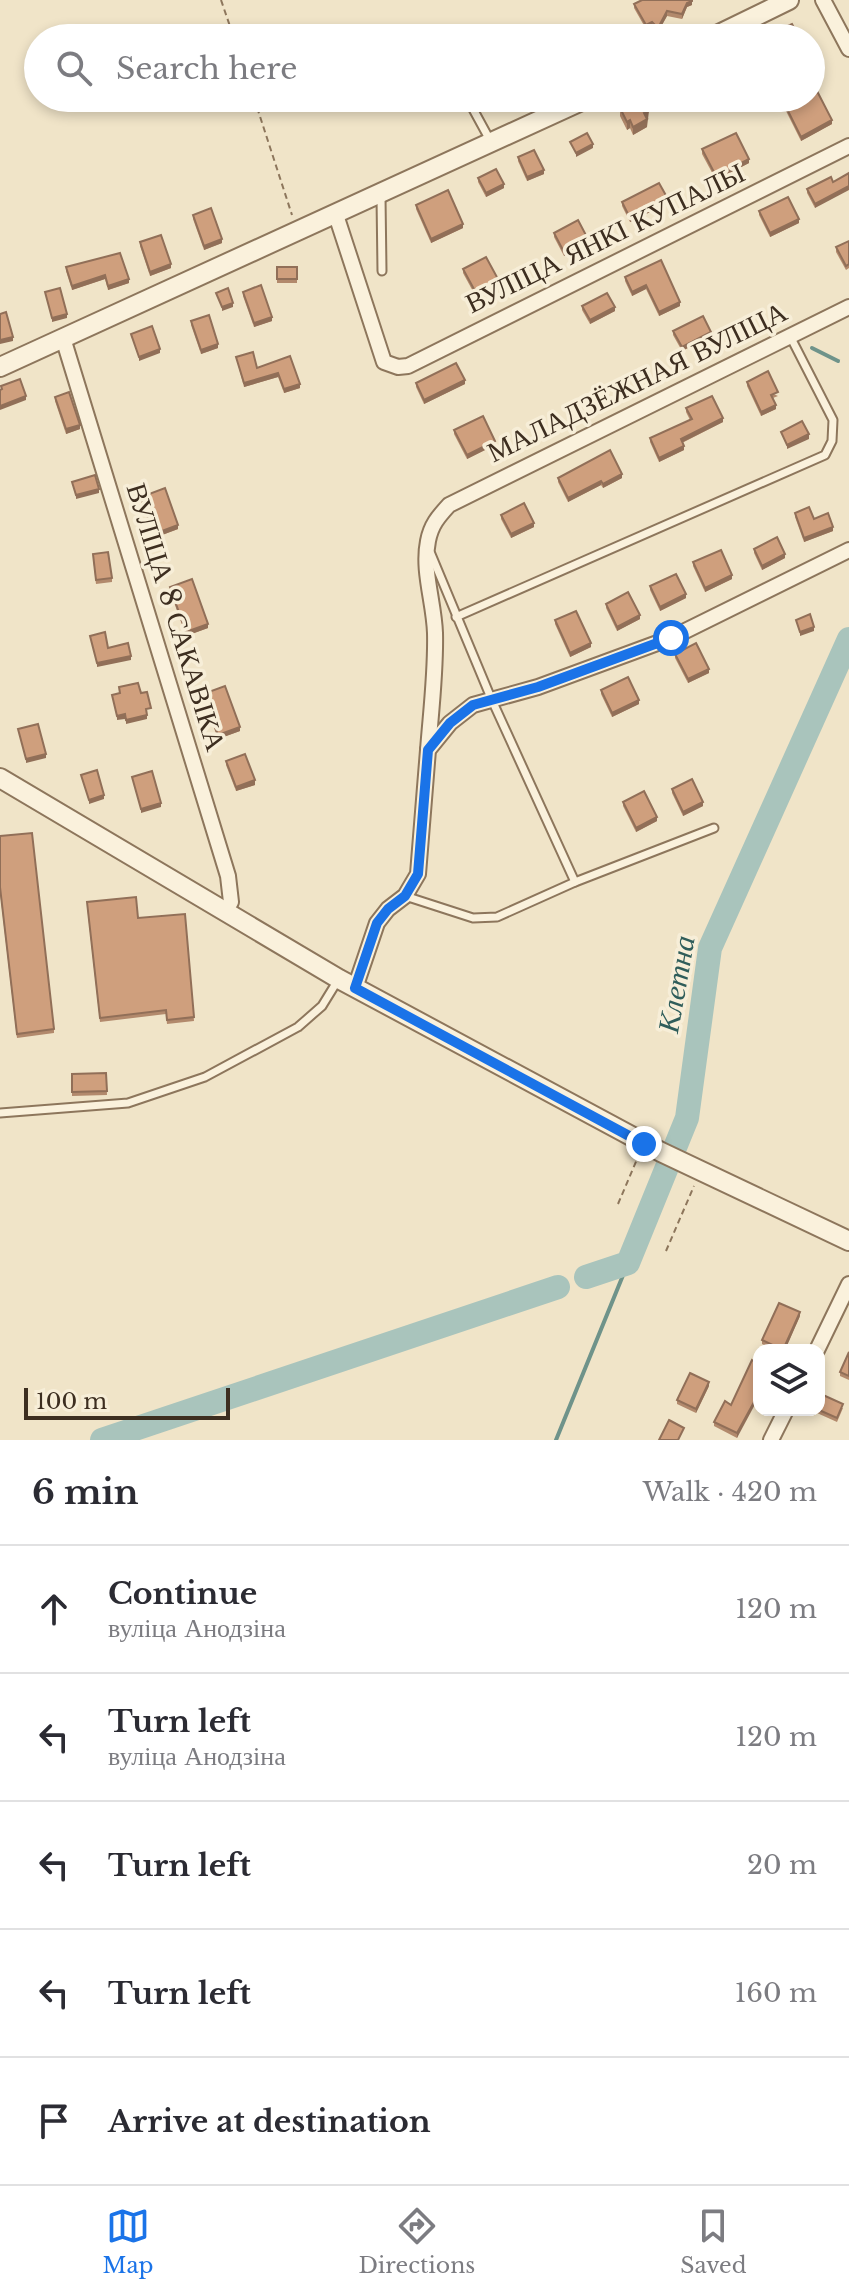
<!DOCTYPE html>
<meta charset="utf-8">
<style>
body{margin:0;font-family:"Libre Baskerville",serif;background:#f2f2f3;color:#2b2b33}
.controls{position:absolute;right:24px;bottom:24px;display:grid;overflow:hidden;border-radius:16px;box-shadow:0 4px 12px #0003}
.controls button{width:72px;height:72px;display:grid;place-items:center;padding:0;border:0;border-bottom:2px solid #e1e1e2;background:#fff;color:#2b2b33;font:40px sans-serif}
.scale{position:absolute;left:24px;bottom:20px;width:206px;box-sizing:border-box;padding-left:8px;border:4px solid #3d2e20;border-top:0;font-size:22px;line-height:28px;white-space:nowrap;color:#3d2e20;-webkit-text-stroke:6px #f7eed8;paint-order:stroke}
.stop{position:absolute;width:24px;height:24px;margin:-18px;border:6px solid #1a73e8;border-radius:50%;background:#fff}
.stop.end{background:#1a73e8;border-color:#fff;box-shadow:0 2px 8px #0008}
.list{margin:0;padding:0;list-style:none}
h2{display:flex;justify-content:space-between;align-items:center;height:104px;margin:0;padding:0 32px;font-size:34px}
h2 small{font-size:26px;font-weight:400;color:#7c7c81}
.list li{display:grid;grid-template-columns:52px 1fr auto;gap:24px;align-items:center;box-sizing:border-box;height:128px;padding:0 32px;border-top:2px solid #e1e1e2}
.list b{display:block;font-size:30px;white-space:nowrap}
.list p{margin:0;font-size:26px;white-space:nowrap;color:#7c7c81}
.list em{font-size:26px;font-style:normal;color:#7c7c81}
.icon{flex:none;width:44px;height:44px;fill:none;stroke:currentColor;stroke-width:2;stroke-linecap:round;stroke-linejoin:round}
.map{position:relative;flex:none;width:849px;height:1440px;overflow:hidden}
.search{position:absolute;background:#fff;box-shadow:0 4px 12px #0003;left:24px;right:24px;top:24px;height:88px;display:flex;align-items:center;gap:20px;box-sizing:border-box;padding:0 28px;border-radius:44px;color:#7c7c81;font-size:30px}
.sheet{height:744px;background:#fff}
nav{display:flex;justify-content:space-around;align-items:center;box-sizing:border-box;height:112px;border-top:2px solid #e1e1e2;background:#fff;font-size:22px;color:#7c7c81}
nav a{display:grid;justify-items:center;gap:4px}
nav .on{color:#1a73e8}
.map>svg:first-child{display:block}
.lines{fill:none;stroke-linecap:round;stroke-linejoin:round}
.stream{stroke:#6f938a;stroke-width:4}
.river{stroke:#a9c4bc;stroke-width:24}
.service-casing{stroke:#8d765c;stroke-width:11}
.minor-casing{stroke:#8d765c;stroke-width:18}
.tertiary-casing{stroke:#8d765c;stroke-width:22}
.path{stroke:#8d765c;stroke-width:2;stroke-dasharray:6 4;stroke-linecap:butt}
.service{stroke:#faf1dc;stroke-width:7}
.minor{stroke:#faf1dc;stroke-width:14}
.tertiary{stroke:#faf1dc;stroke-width:18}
.wall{fill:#b2896c}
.shaded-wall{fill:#916f58}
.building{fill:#cf9f7d;stroke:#916f58;stroke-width:2}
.route{stroke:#1a73e8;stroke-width:10}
.labels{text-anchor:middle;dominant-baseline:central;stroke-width:7;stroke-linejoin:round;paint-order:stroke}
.street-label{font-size:28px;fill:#3d2e20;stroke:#f7eed8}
.water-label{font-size:30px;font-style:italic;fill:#2f5d5a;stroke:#f7eed8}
</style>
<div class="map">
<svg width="849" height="1440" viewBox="0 0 849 1440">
<rect width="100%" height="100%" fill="#f0e4c8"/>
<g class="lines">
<g class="stream">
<polyline points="812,348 838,361"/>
<polyline points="556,1440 628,1263"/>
</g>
<g class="river">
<polyline points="586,1277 628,1263 687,1118 710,948 849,639"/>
<polyline points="102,1440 558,1287"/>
</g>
<g class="service-casing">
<g id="service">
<polyline points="467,98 491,142"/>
<polyline points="381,197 382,271"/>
<polyline points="456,617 825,455 832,441 833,420 790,336"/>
<polyline points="575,882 714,828"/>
<polyline points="405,896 473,918 497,917 575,882 491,698 431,554"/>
<polyline points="0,1113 128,1103 205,1077 298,1027 322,1006 338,980"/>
</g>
</g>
<g class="minor-casing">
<g id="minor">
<polyline points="823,0 849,49"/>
<polyline points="336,215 384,362 398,367 408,366 849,146"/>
<polyline points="63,338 228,876 231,902 225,912"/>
<path d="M428 750C431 711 436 671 435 633 434 602 422 571 428 541 431 525 438 517 449 505L849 307"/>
<polyline points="355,988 377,923 388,909 405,896 418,874 428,750 450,723 473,705 538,687 671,638 849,550"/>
<polyline points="817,1350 849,1284"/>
<polyline points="771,1440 786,1410"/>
</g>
</g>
<g class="tertiary-casing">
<g id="tertiary">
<polyline points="711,38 789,0"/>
<polyline points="0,367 588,98"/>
<polyline points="0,778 339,979 661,1152 849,1241"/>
</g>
</g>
<g class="path">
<polyline points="221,0 234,38"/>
<polyline points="254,98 292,215"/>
<polyline points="603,103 612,98"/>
<polyline points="618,1204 638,1157"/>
<polyline points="666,1251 694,1186"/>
</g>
<use href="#service" class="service"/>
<use href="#minor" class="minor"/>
<use href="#tertiary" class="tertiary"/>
</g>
<g class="wall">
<polygon points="634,4 692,5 687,7 682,19 667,16 658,32 652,26 646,29 634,8"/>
<polygon points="670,98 693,98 693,103 681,110 678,104 673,106"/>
<polygon points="624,102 649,119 647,119 647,127 633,135 630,128 627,130 620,116 620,108 624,106"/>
<polygon points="786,107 832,124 801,141 786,111"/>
<polygon points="702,149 749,163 716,180 702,154"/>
<polygon points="518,157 544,174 527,181 518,161"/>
<polygon points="478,178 504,188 486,197 478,182"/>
<polygon points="833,182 815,208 807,193 807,189"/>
<polygon points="622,202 668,203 630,222 622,206"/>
<polygon points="416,205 463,228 431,243 416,209"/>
<polygon points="759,211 799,223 770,237 759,215"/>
<polygon points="193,215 222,243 204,250 193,219"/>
<polygon points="554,233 588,243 564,256 554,237"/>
<polygon points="849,241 849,268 846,270 836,252 836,247"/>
<polygon points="140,242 171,268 150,276 140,246"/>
<polygon points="661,260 680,306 659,316 646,289 632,296 625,281 625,277"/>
<polygon points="66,267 129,283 108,290 105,279 72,290 66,271"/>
<rect x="277" y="267" width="20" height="16"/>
<polygon points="463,269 498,283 475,295 463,273"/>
<polygon points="243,292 272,321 254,327 243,296"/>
<polygon points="582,306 615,311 590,324 582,310"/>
<polygon points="191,321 218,348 201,354 191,325"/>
<polygon points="673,331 711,336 682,351 673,335"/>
<polygon points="290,356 300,388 284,393 278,377 244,387 236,357 257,368"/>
<polygon points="747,382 778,396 773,398 776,409 761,416 747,386"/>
<polygon points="416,383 465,384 424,404 416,387"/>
<polygon points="55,397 80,429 66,434 55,401"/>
<polygon points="686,408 723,422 682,443 684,450 659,462 650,442 650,438 690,420 686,412"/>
<polygon points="454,430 495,445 467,459 454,434"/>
<polygon points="558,478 622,478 603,488 601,485 568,502 558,482"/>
<polygon points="141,497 178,529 154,538 141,501"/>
<polygon points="795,513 814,519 833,531 804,542 795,517"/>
<polygon points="501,515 534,527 511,538 501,519"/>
<polygon points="754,549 785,558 762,570 754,553"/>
<polygon points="93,558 112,578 112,582 96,584"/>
<polygon points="693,562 732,579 705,592 693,566"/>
<polygon points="650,586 686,598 660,611 650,590"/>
<polygon points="170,587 208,628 186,636 170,591"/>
<polygon points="606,604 640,619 617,631 606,608"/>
<polygon points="555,620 591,647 570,657 555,624"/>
<polygon points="675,654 709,673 688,683 675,658"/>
<polygon points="601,690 639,704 612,717 601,694"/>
<polygon points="203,694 240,731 218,739 203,698"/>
<polygon points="226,761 255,785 236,791 226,765"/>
<polygon points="672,789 703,806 683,816 672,793"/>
<polygon points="623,802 657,821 636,832 623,806"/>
<polygon points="0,892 54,1029 54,1033 17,1038"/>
<polygon points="87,906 138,918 185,914 194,1021 167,1024 166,1014 100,1022"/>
<polygon points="106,1073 107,1095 72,1096 72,1074"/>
<polygon points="800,1316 785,1350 775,1350 762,1344 762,1340"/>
<polygon points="849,1352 849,1380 840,1376 840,1372"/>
<polygon points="759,1364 737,1438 714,1426 714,1422 731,1405"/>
<polygon points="709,1386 696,1413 677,1404 677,1400"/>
<polygon points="843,1408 837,1422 817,1413 817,1410"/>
</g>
<g class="shaded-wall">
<polygon points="692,1 692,5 687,7 682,19 682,14 687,3"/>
<polygon points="667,11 667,16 658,32 658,28"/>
<polygon points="652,22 652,26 646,29 646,25"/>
<polygon points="673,98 678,98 678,104 673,106"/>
<polygon points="688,98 693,98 693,103 681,110 681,102"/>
<polygon points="649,111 647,127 633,135 633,127 644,113"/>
<polygon points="630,120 630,128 627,130 627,122"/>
<polygon points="832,120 832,124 801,141 801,137"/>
<polygon points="593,144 593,148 576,157 576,153"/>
<polygon points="749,159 749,163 716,180 716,176"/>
<polygon points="544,170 544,174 527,181 527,177"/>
<polygon points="504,184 504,188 486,197 486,193"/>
<polygon points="849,186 849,190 815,208 815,204"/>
<polygon points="668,199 668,203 630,222 630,218"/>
<polygon points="799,219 799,223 770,237 770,233"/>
<polygon points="463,224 463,228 431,243 431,239"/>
<polygon points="222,239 222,243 204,250 204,246"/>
<polygon points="588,239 588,243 564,256 564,252"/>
<polygon points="171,264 171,268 150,276 150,272"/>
<polygon points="105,275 105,279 72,290 72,286"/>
<polygon points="129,279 129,283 108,290 108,286"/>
<polygon points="498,279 498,283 475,295 475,291"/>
<polygon points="646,285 646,289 632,296 632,292"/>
<polygon points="680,302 680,306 659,316 659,312"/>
<polygon points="233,303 233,307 222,311 222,307"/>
<polygon points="615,307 615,311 590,324 590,320"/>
<polygon points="67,314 67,318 52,322 52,318"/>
<polygon points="272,317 272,321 254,327 254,323"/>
<polygon points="711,332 711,336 682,351 682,347"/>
<polygon points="13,337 13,341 0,344 0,340"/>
<polygon points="218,344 218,348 201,354 201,350"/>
<polygon points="160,349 160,353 139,361 139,357"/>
<polygon points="278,373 278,377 244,387 244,383"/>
<polygon points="465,380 465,384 424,404 424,400"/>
<polygon points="300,384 300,388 284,393 284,389"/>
<polygon points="26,396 26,400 0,410 0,406"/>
<polygon points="776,405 776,409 761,416 761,412"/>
<polygon points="723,418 723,422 681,443 681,439"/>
<polygon points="80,425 80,429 66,434 66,429"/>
<polygon points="809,434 809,439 787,449 787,445"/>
<polygon points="495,441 495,445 467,459 467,455"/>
<polygon points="684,446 684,450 659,462 659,458"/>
<polygon points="622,474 622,478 603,488 603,484"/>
<polygon points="601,481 601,485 568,502 568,498"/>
<polygon points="99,489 99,493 76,499 76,495"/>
<polygon points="534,523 534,527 511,538 511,534"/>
<polygon points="178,525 178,529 154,538 154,534"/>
<polygon points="833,527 833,531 804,542 804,538"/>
<polygon points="785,554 785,558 762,570 762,566"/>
<polygon points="732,575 732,579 705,592 705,588"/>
<polygon points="686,594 686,598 660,611 660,607"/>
<polygon points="640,615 640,619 617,631 617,627"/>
<polygon points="208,624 208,628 186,636 186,632"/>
<polygon points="814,627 814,631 800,636 800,632"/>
<polygon points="591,643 591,647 570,657 570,653"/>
<polygon points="131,656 131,660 97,667 97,663"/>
<polygon points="709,669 709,673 688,683 688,679"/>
<polygon points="639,700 639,704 612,717 612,713"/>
<polygon points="125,714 125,719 117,720 117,716"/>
<polygon points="147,715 147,719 126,724 126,720"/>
<polygon points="240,727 240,731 218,739 218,735"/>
<polygon points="46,754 46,758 26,763 26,759"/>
<polygon points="255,780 255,785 236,791 236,787"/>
<polygon points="104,795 104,799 89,804 89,800"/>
<polygon points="703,802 703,806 683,816 683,812"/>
<polygon points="161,803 161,807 141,813 141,809"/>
<polygon points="657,817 657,821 636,832 636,828"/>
<polygon points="800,1312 800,1316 785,1350 783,1350"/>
<polygon points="709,1382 709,1386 696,1413 696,1409"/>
<polygon points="759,1393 759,1397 737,1438 737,1433"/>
</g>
<g class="building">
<polygon points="642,0 692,0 692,1 687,3 682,14 667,11 658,28 652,22 646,25 634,4"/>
<polygon points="792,24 799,38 775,38 772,33"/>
<polygon points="598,32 601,38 587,38"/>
<polygon points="817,91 832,120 801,137 786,107 803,98 811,98 811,94"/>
<polygon points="632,98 635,98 637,101 643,98 649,111 644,113 647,119 633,127 630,120 627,122 620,108 626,105 624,102"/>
<polygon points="587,133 593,144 576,153 570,142"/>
<polygon points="736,133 749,159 716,176 702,149"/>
<polygon points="534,150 544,170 527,177 518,157"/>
<polygon points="496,169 504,184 486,193 478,178"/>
<polygon points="849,173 849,186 815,204 807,189 831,177 833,182"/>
<polygon points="659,183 668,199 630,218 622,202"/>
<polygon points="448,190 463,224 431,239 416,205"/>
<polygon points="788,197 799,219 770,233 759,211"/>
<polygon points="211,208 222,239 204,246 193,215"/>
<polygon points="578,220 588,239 564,252 554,233"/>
<polygon points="161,235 171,264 150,272 140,242"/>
<polygon points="849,241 849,264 846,266 836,247"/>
<polygon points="120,253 129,279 108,286 105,275 72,286 66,267"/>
<polygon points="486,257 498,279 475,291 463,269"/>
<polygon points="661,260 680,302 659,312 646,285 632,292 625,277"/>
<rect x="277" y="267" width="20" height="12"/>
<polygon points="261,285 272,317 254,323 243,292"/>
<polygon points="60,288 67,314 52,318 45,292"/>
<polygon points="228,288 233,303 222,307 216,293"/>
<polygon points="607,293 615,307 590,320 582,306"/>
<polygon points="6,312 13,337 0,340 0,314"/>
<polygon points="209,315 218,344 201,350 191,321"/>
<polygon points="703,316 711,332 682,347 673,331"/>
<polygon points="152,326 160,349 139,357 131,334"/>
<polygon points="253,352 257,368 290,356 300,384 284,389 278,373 244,383 236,357"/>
<polygon points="456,363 465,380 424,400 416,383"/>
<polygon points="768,371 778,392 771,395 776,405 761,412 747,382"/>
<polygon points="20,379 26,396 0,406 0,390 2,389 1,386"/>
<polygon points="69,392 80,425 66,429 55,397"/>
<polygon points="712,396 723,418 681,439 684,446 659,458 650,438 692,419 686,408"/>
<polygon points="483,416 495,441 467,455 454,430"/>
<polygon points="802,421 809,434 787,445 781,432"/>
<polygon points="610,450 622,474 603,484 601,481 568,498 558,478"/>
<polygon points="95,475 99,489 76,495 72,482"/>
<polygon points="165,488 178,525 154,534 141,497"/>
<polygon points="524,503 534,523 511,534 501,515"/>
<polygon points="809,507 814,519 828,513 833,527 804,538 795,513"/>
<polygon points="777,537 785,554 762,566 754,549"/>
<polygon points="721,550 732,575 705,588 693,562"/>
<polygon points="108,552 112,578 96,580 93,554"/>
<polygon points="676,574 686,594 660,607 650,586"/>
<polygon points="192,579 208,624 186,632 170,587"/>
<polygon points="628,592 640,615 617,627 606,604"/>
<polygon points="576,611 591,643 570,653 555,620"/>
<polygon points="810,614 814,627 800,632 796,620"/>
<polygon points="105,632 108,648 128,643 131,656 97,663 90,636"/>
<polygon points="696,643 709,669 688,679 675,654"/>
<polygon points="628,677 639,700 612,713 601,690"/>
<polygon points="138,683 141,693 147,692 151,708 146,709 147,715 126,720 125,714 117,716 112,695 120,693 119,687"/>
<polygon points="225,686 240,727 218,735 203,694"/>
<polygon points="38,724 46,754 26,759 18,729"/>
<polygon points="245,754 255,780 236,787 226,761"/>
<polygon points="97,770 104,795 89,800 81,775"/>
<polygon points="152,771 161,803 141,809 132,777"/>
<polygon points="692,779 703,802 683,812 672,789"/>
<polygon points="644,791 657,817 636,828 623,802"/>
<polygon points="32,833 54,1029 17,1034 0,887 0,836"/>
<polygon points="136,897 138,918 185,914 194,1017 167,1020 166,1010 100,1018 87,902"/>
<polygon points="106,1073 107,1091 72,1092 72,1074"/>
<polygon points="779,1303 800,1312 783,1350 762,1340"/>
<polygon points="849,1352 849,1376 840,1372"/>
<polygon points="752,1360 759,1364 759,1393 737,1433 714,1422 725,1401 731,1405"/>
<polygon points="690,1373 709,1382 696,1409 677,1400"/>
<polygon points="823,1395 843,1404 837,1418 819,1410 819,1405"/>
<polygon points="669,1420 684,1428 678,1440 659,1440"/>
</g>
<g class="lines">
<polyline class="route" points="644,1144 355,988 377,923 388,909 405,896 418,874 428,750 450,723 473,705 538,687 671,638"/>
</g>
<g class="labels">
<g class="street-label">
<text transform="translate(605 238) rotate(-26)">ВУЛІЦА ЯНКІ КУПАЛЫ</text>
<text transform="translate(637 382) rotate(-26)">МАЛАДЗЁЖНАЯ ВУЛІЦА</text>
<text transform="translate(176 617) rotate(73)">ВУЛІЦА 8 САКАВІКА</text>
</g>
<g class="water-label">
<text transform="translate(676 984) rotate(-80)">Клетна</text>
</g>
</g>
</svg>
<div class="controls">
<button><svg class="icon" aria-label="layers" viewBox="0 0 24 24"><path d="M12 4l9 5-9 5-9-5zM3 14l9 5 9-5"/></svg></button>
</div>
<div class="scale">100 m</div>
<div class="stop" style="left:671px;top:638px"></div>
<div class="stop end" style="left:644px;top:1144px"></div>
<div class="search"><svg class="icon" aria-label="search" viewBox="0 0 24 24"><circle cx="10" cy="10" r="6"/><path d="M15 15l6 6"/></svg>Search here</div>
</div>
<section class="sheet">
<h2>6 min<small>Walk · 420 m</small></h2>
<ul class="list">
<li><svg class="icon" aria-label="ahead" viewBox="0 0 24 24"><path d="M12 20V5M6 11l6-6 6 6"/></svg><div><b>Continue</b><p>вуліца Анодзіна</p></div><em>120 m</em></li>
<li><svg class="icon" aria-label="left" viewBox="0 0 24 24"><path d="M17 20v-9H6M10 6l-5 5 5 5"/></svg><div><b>Turn left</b><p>вуліца Анодзіна</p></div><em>120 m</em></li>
<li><svg class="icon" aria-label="left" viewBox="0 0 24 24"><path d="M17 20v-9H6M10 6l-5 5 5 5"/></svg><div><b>Turn left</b></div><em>20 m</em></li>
<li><svg class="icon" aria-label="left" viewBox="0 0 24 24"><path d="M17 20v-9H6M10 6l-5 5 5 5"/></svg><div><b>Turn left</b></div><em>160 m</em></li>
<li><svg class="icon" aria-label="arrive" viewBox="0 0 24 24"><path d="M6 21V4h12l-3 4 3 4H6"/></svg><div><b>Arrive at destination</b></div></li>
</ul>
</section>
<nav>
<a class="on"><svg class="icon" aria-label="map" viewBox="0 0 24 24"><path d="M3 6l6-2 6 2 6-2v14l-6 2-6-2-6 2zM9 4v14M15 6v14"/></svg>Map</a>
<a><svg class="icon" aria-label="directions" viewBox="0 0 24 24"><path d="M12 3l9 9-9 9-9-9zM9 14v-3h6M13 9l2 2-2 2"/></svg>Directions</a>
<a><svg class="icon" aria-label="saved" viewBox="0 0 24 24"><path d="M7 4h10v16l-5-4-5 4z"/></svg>Saved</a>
</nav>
